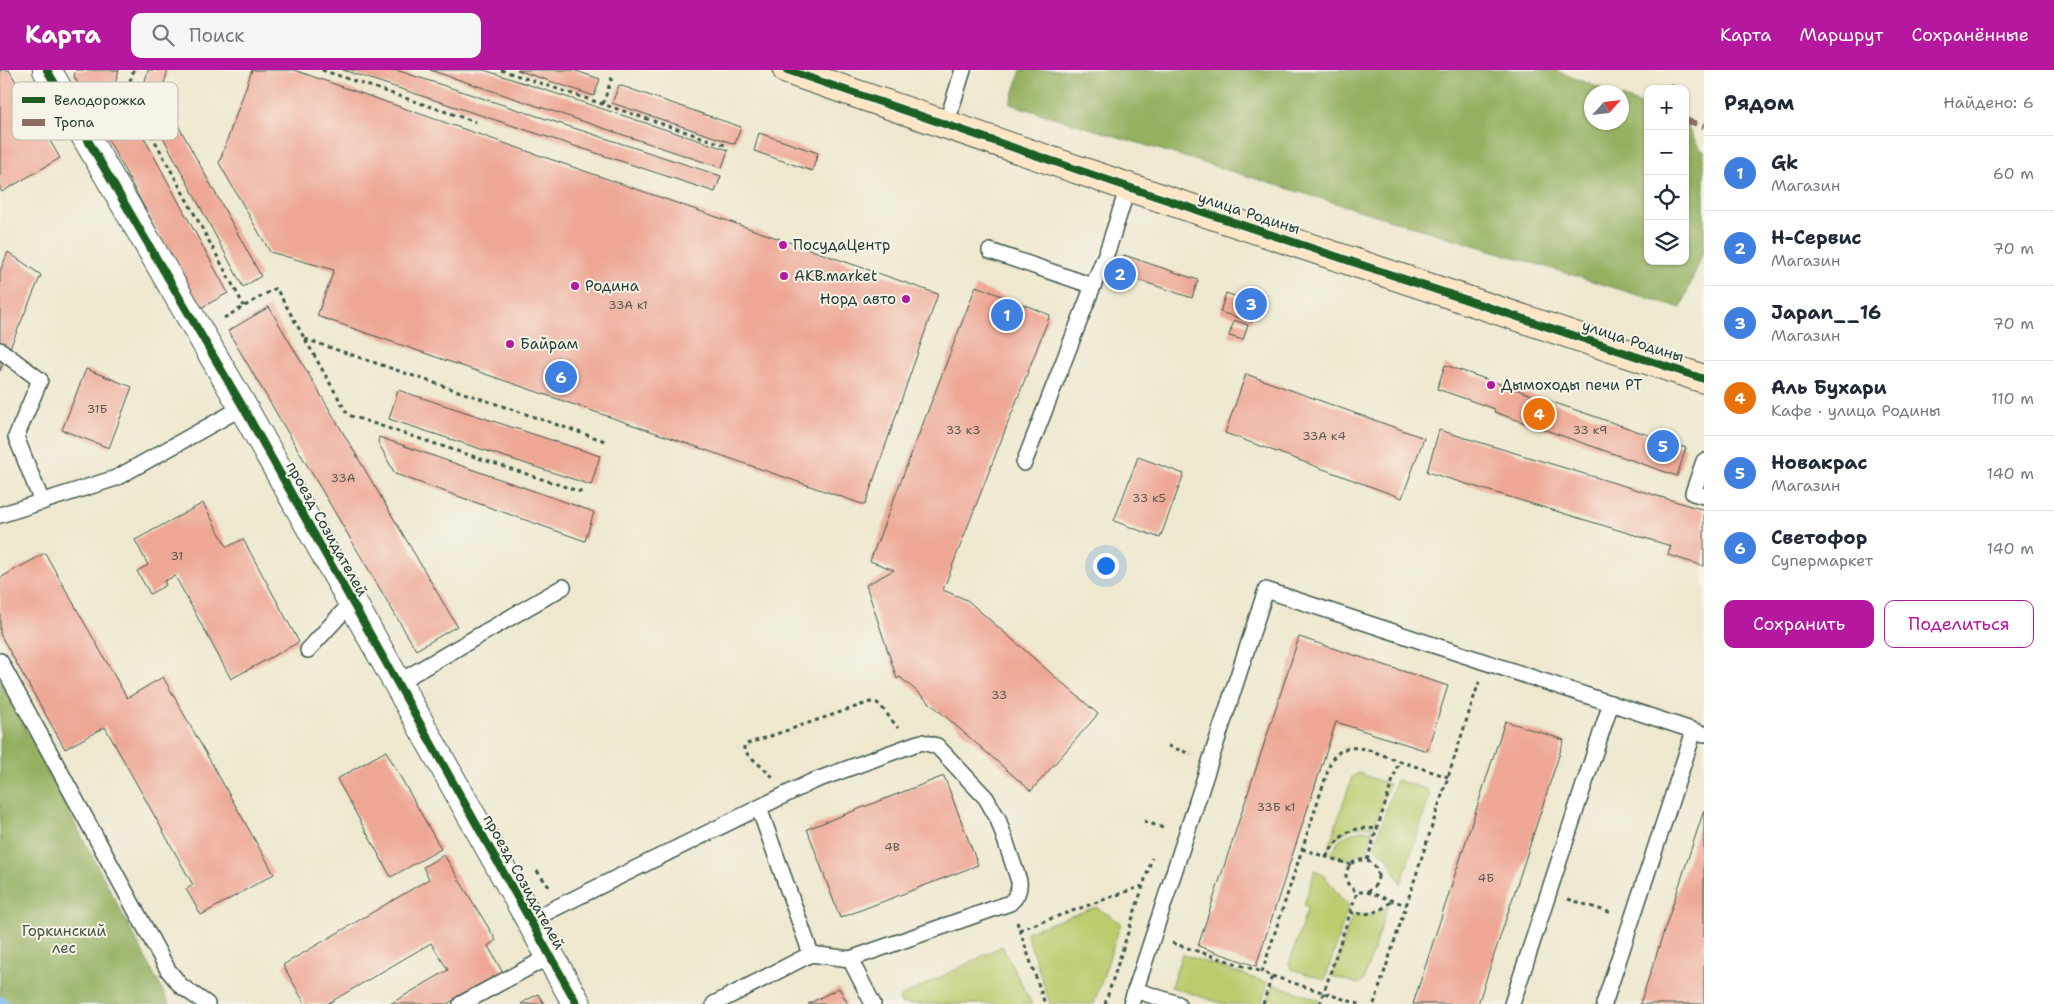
<!DOCTYPE html>
<html lang="ru">
<meta charset="utf-8">
<style>
body{margin:0;font-family:"Shantell Sans",sans-serif;background:#f6f6f7;color:#1f2937}
.controls{position:absolute;right:15px;top:15px;display:grid;overflow:hidden;border-radius:10px;box-shadow:0 1px 4px #0004}
.controls button{width:45px;height:45px;display:grid;place-items:center;padding:0;border:0;border-bottom:1px solid #e0e1e3;background:#fff;color:#1f2937;font:25px sans-serif}
.compass{position:absolute;left:1584px;top:15px;width:45px;height:45px;border-radius:50%;background:#fff;box-shadow:0 1px 4px #0004;rotate:63deg}
.you{position:absolute;left:1105px;top:495px;width:18px;height:18px;margin:-12px;border:4px solid #fff;border-radius:50%;background:#1a73e8;box-shadow:0 0 0 8px #1a73e833}
.badge{display:grid;place-items:center;width:32px;height:32px;border-radius:50%;background:#b5179e;color:#fff;font-size:16px;font-weight:700}
.pin{position:absolute;translate:-50% -50%;border:2px solid #fff;box-shadow:0 1px 5px #0006}
.list{margin:0;padding:0;list-style:none}
h2{display:flex;justify-content:space-between;align-items:center;height:65px;margin:0;padding:0 20px;font-size:21px}
h2 small{font-size:16px;font-weight:400;color:#747a83}
.list li{display:grid;grid-template-columns:32px 1fr auto;gap:15px;align-items:center;box-sizing:border-box;height:75px;padding:0 20px;border-top:1px solid #e0e1e3}
.list b{display:block;font-size:19px;white-space:nowrap}
.list p{margin:0;font-size:16px;white-space:nowrap;color:#747a83}
.list em{font-size:16px;font-style:normal;color:#747a83}
.actions{display:flex;gap:10px;padding:15px 20px}
.actions a{flex:1;padding:11px 0;border:1px solid #b5179e;border-radius:10px;text-align:center;font-size:18px;color:#b5179e}
.actions .main{background:#b5179e;color:#fff}
.icon{flex:none;width:28px;height:28px;fill:none;stroke:currentColor;stroke-width:2;stroke-linecap:round;stroke-linejoin:round}
.map{position:relative;flex:none;width:1704px;height:934px;overflow:hidden}
header{display:flex;align-items:center;gap:30px;box-sizing:border-box;height:70px;padding:0 25px;background:#b5179e;color:#fff}
header strong{font-size:24px}
nav{display:flex;gap:28px;margin-inline-start:auto;font-size:18px}
.search{width:350px;height:45px;background:#f6f6f7;display:flex;align-items:center;gap:12px;box-sizing:border-box;padding:0 18px;border-radius:10px;color:#747a83;font-size:19px}
main{display:flex}
aside{flex:1;background:#fff}
.map>svg:first-child{display:block}
.green{fill:#bbcc6e;stroke:#6d8451}
.forest{fill:#94b061;stroke:#5a764a}
.lines{fill:none;stroke-linecap:round;stroke-linejoin:round}
.stream{stroke:#76beee;stroke-width:9}
.building{fill:#eea795}
.lane-casing{stroke:#3e574b;stroke-width:18}
.street-casing{stroke:#3e574b;stroke-width:30}
.secondary-casing{stroke:#3e574b;stroke-width:30}
.path{stroke:#3e574b;stroke-width:3;stroke-dasharray:4 4;stroke-linecap:butt}
.lane{stroke:#fff;stroke-width:15}
.street{stroke:#fff;stroke-width:28}
.secondary{stroke:#fde5c5;stroke-width:28}
.quiet{stroke:#8d6e63;stroke-width:6;stroke-dasharray:12 6;stroke-linecap:butt}
.cycleway-casing{stroke:#f7f3e8;stroke-width:11}
.cycleway{stroke:#1b5e20;stroke-width:8}
.poi-dot{fill:#b5179e;stroke:#f7f3e8;stroke-width:2}
.labels{text-anchor:middle;dominant-baseline:central;stroke-width:4;stroke-linejoin:round;paint-order:stroke}
.number-label{font-size:12px;fill:#53584c}
.street-label{font-size:15px;fill:#1f3d34;stroke:#f7f3e8}
.poi-label{font-size:15px;fill:#1f3d34;stroke:#f7f3e8;text-anchor:start}
.park-label{font-size:15px;fill:#3e5a40;stroke:#f7f3e8}
.key{fill:#f7f3e8;stroke:#b6bcb2;stroke-width:1}
.key-label{font-size:14px;fill:#1f3d34}
</style>
<header>
<strong>Карта</strong>
<div class="search"><svg class="icon" aria-label="search" viewBox="0 0 24 24"><circle cx="10" cy="10" r="6"/><path d="M15 15l6 6"/></svg>Поиск</div>
<nav><a>Карта</a><a>Маршрут</a><a>Сохранённые</a></nav>
</header>
<main>
<div class="map">
<svg width="1704" height="934" viewBox="0 0 1704 934">
<rect width="100%" height="100%" fill="#f7f3e8"/>
<filter id="ink" filterUnits="userSpaceOnUse"><feTurbulence type="fractalNoise" baseFrequency=".02" numOctaves="2"/><feDisplacementMap in="SourceGraphic" scale="10" xChannelSelector="R" yChannelSelector="G"/><feConvolveMatrix kernelMatrix="1 2 1 2 8 2 1 2 1" color-interpolation-filters="sRGB"/></filter>
<filter id="wash" filterUnits="userSpaceOnUse"><feTurbulence type="fractalNoise" baseFrequency=".0096" numOctaves="4" result="noise"/><feDisplacementMap in="SourceGraphic" scale="20" xChannelSelector="R" yChannelSelector="G"/><feGaussianBlur stdDeviation="1.12" result="paint"/><feColorMatrix in="noise" values="0 0 0 0 0 0 0 0 0 0 0 0 0 0 0 0 0 1.4 0 .05"/><feComposite in="paint" operator="in"/></filter>
<g filter="url(#wash)">
<rect width="100%" height="100%" fill="#ede8ce"/>
<g class="green">
<path d="M1358 703 1389 714 1374 757C1354 753 1339 763 1328 779L1352 707Z"/>
<polygon points="1396,710 1427,719 1430,726 1401,814 1387,786 1374,777"/>
<polygon points="1360,760 1373,760 1366,784 1355,785 1346,790 1330,784 1341,768"/>
<path d="M1315 800C1331 807 1335 826 1349 835L1325 910 1292 899 1289 894 1308 837 1304 835Z"/>
<polygon points="1096,837 1121,853 1094,934 1050,934 1026,862"/>
<polygon points="1387,837 1363,912 1358,914 1332,906 1352,845 1373,845"/>
<polygon points="1002,876 1032,934 901,934 899,928"/>
<polygon points="1182,884 1268,913 1261,934 1224,934 1171,917"/>
<polygon points="1274,914 1319,930 1317,934 1267,934"/>
</g>
<g class="forest">
<polygon points="1021,0 1554,0 1610,22 1592,22 1592,52 1622,52 1622,27 1648,37 1648,191 1685,191 1685,53 1700,79 1704,81 1704,180 1681,238 1010,34"/>
<polygon points="0,610 169,933 170,934 0,934"/>
</g>
<g class="lines">
<polyline class="stream" points="0,930 5,934"/>
</g>
<g id="blocks">
<g class="building">
<polygon points="0,0 9,0 60,88 2,122 0,119"/>
<polygon points="76,0 119,0 115,14 228,223 199,239 74,6"/>
<polygon points="148,0 168,0 161,24 261,206 243,217 141,26"/>
<polygon points="252,0 294,0 938,224 865,435 317,246 334,200 270,182 219,93"/>
<polygon points="343,0 396,0 721,106 715,122"/>
<polygon points="430,0 484,0 728,80 722,98"/>
<polygon points="517,0 573,0 600,9 594,26"/>
<polygon points="619,15 741,57 735,74 612,33"/>
<polygon points="759,63 818,83 812,101 754,81"/>
<polygon points="8,182 41,205 0,301 0,201"/>
<polygon points="1124,185 1198,210 1192,228 1118,203"/>
<polygon points="976,216 1050,245 943,520 967,530 1098,644 1031,721 900,607 897,609 866,515 894,500 870,491"/>
<polygon points="1226,223 1257,234 1251,252 1220,242"/>
<polygon points="269,237 457,556 416,580 228,261"/>
<polygon points="1234,250 1248,255 1243,270 1229,266"/>
<polygon points="1445,295 1686,378 1677,406 1494,342 1495,339 1437,319"/>
<polygon points="86,299 132,317 109,378 62,360"/>
<polygon points="1246,304 1424,368 1402,428 1225,363"/>
<polygon points="398,320 600,386 591,415 389,349"/>
<polygon points="1439,360 1704,440 1704,496 1668,485 1671,476 1427,402"/>
<polygon points="379,367 594,442 585,471 395,404 378,372"/>
<polygon points="1138,387 1184,404 1160,468 1114,451"/>
<polygon points="203,433 227,477 243,469 299,572 231,609 175,506 164,511 166,515 150,524 137,501 148,495 135,470"/>
<polygon points="45,483 127,628 163,607 274,804 201,845 186,819 193,815 105,657 65,679 0,564 0,508"/>
<polygon points="1299,567 1448,616 1427,681 1336,652 1256,896 1198,876"/>
<polygon points="1505,651 1564,670 1504,855 1478,934 1413,934"/>
<polygon points="386,681 441,779 391,807 337,709"/>
<polygon points="944,706 978,795 840,848 807,759"/>
<polygon points="1704,740 1704,934 1640,934"/>
<polygon points="444,785 496,870 488,876 503,903 447,934 390,934 448,900 431,873 327,934 305,934 283,895 429,809 423,797"/>
<polygon points="839,918 848,934 808,934"/>
<polygon points="538,924 544,934 521,934 527,930"/>
</g>
</g>
</g>
<g filter="url(#ink)">
<use href="#blocks" fill-opacity="0" stroke="#3e574b" stroke-width="1"/>
<g class="lines">
<g class="lane-casing">
<g id="lane">
<polyline points="946,55 963,0"/>
<polyline points="990,181 1093,216 1108,179 1128,117"/>
<polyline points="0,280 40,310 16,367 42,432"/>
<polyline points="1704,391 1693,423 1704,426"/>
<polyline points="1024,393 1093,216"/>
<polyline points="0,445 116,408 243,337"/>
<polyline points="308,580 352,532"/>
<polyline points="0,591 168,900 181,916 207,934"/>
<polyline points="397,613 563,517"/>
<polyline points="759,738 811,884"/>
<path d="M529 851 811 712 915 674 922 672 937 676 986 728 998 749 1019 811C1020 820 1017 827 1010 833L850 889 873 934"/>
<polyline points="1135,920 1178,934"/>
<polyline points="461,934 550,886"/>
<polyline points="714,934 811,884 850,889"/>
<polyline points="1131,934 1266,520 1704,664"/>
<polyline points="1512,934 1611,633"/>
<polyline points="1604,934 1694,661"/>
</g>
</g>
<g class="street-casing">
<polyline id="street" points="47,0 243,337 577,934"/>
</g>
<g class="secondary-casing">
<polyline id="secondary" points="787,0 1128,117 1704,309"/>
</g>
<g class="path">
<polyline points="134,0 127,19 244,236"/>
<polyline points="322,0 476,52"/>
<polyline points="501,0 728,76"/>
<polyline points="603,34 613,4"/>
<polyline points="224,248 276,218 348,345 584,423"/>
<polyline points="305,269 605,371"/>
<polyline points="1168,676 1191,684"/>
<polyline points="773,707 744,681 744,675 870,632 877,633 880,635 898,658"/>
<polyline points="1144,751 1166,759"/>
<polyline points="1302,779 1351,795"/>
<path d="M1326 787C1340 765 1350 755 1377 759"/>
<circle cx="1362" cy="806" r="16"/>
<polyline points="1367,790 1399,691 1448,707"/>
<polyline points="537,801 550,818"/>
<polyline points="1367,822 1406,835"/>
<polyline points="1568,829 1612,843"/>
<path d="M1350 842C1368 847 1380 842 1393 830"/>
<polyline points="1017,852 1045,934"/>
<polyline points="1019,860 1142,816"/>
<polyline points="1172,873 1262,902"/>
<polyline points="1272,906 1359,934"/>
<polyline points="1105,934 1152,788"/>
<path d="M1263 934 1272 906 1262 902 1331 691C1347 665 1377 684 1399 691"/>
<polyline points="1320,934 1357,822"/>
<polyline points="1374,934 1479,612"/>
</g>
<use href="#lane" class="lane"/>
<use href="#street" class="street"/>
<use href="#secondary" class="secondary"/>
<g class="quiet">
<polyline points="1670,14 1671,19"/>
<polyline points="1685,50 1704,56"/>
</g>
<g class="cycleway-casing">
<g id="cycleway">
<polyline points="47,0 243,337 577,934"/>
<polyline points="787,0 1128,117 1704,309"/>
</g>
</g>
<use href="#cycleway" class="cycleway"/>
</g>
</g>
<g class="poi-dot">
<circle cx="783" cy="175" r="5"/>
<circle cx="784" cy="206" r="5"/>
<circle cx="575" cy="216" r="5"/>
<circle cx="906" cy="229" r="5"/>
<circle cx="510" cy="274" r="5"/>
<circle cx="1491" cy="315" r="5"/>
</g>
<g class="labels">
<g class="number-label">
<text x="628" y="235">33А к1</text>
<text x="97" y="339">31Б</text>
<text x="963" y="360">33 к3</text>
<text x="1590" y="360">33 к9</text>
<text x="1324" y="366">33А к4</text>
<text x="343" y="408">33А</text>
<text x="1149" y="428">33 к5</text>
<text x="177" y="486">31</text>
<text x="999" y="625">33</text>
<text x="1276" y="737">33Б к1</text>
<text x="892" y="777">4В</text>
<text x="1486" y="808">4Б</text>
</g>
<g class="street-label">
<text transform="translate(1249 143) rotate(18)">улица Родины</text>
<text transform="translate(1633 271) rotate(18)">улица Родины</text>
<text transform="translate(327 459) rotate(61)">проезд Созидателей</text>
<text transform="translate(524 812) rotate(61)">проезд Созидателей</text>
</g>
<g class="poi-label">
<text x="793" y="175">ПосудаЦентр</text>
<text x="794" y="206">AKB.market</text>
<text x="585" y="216">Родина</text>
<text x="896" y="229" text-anchor="end">Норд авто</text>
<text x="520" y="274">Байрам</text>
<text x="1501" y="315">Дымоходы печи РТ</text>
</g>
<g class="park-label">
<text x="64" y="861">Горкинский<tspan x="64" dy="17">лес</tspan></text>
</g>
</g>
<rect x="12" y="12" width="166" height="58" rx="8" class="key"/>
<rect x="22" y="27" width="23" height="6" fill="#1b5e20"/>
<rect x="22" y="49" width="23" height="7" fill="#8d6e63"/>
<g class="key-label">
<text x="54" y="35">Велодорожка</text>
<text x="54" y="57">Тропа</text>
</g>
</svg>
<div class="controls">
<button>+</button>
<button>−</button>
<button><svg class="icon" aria-label="locate" viewBox="0 0 24 24"><circle cx="12" cy="12" r="6"/><path d="M12 2v4M12 18v4M2 12h4M18 12h4"/></svg></button>
<button><svg class="icon" aria-label="layers" viewBox="0 0 24 24"><path d="M12 4l9 5-9 5-9-5zM3 14l9 5 9-5"/></svg></button>
</div>
<svg class="compass" viewBox="-18 -18 36 36"><path d="M0-13l5 13h-10z" fill="#e53935"/><path d="M0 13l5-13h-10z" fill="#747a83"/></svg>
<div class="you"></div>
<div class="pin badge" style="left:1007px;top:245px;background:#3f7fe0">1</div>
<div class="pin badge" style="left:1120px;top:204px;background:#3f7fe0">2</div>
<div class="pin badge" style="left:1251px;top:234px;background:#3f7fe0">3</div>
<div class="pin badge" style="left:1539px;top:344px;background:#e8710a">4</div>
<div class="pin badge" style="left:1663px;top:376px;background:#3f7fe0">5</div>
<div class="pin badge" style="left:561px;top:307px;background:#3f7fe0">6</div>
</div>
<aside>
<h2>Рядом<small>Найдено: 6</small></h2>
<ul class="list">
<li><span class="badge" style="background:#3f7fe0">1</span><div><b>Gk</b><p>Магазин</p></div><em>60 m</em></li>
<li><span class="badge" style="background:#3f7fe0">2</span><div><b>Н-Сервис</b><p>Магазин</p></div><em>70 m</em></li>
<li><span class="badge" style="background:#3f7fe0">3</span><div><b>Japan__16</b><p>Магазин</p></div><em>70 m</em></li>
<li><span class="badge" style="background:#e8710a">4</span><div><b>Аль Бухари</b><p>Кафе · улица Родины</p></div><em>110 m</em></li>
<li><span class="badge" style="background:#3f7fe0">5</span><div><b>Новакрас</b><p>Магазин</p></div><em>140 m</em></li>
<li><span class="badge" style="background:#3f7fe0">6</span><div><b>Светофор</b><p>Супермаркет</p></div><em>140 m</em></li>
</ul>
<div class="actions"><a class="main">Сохранить</a><a>Поделиться</a></div>
</aside>
</main>
